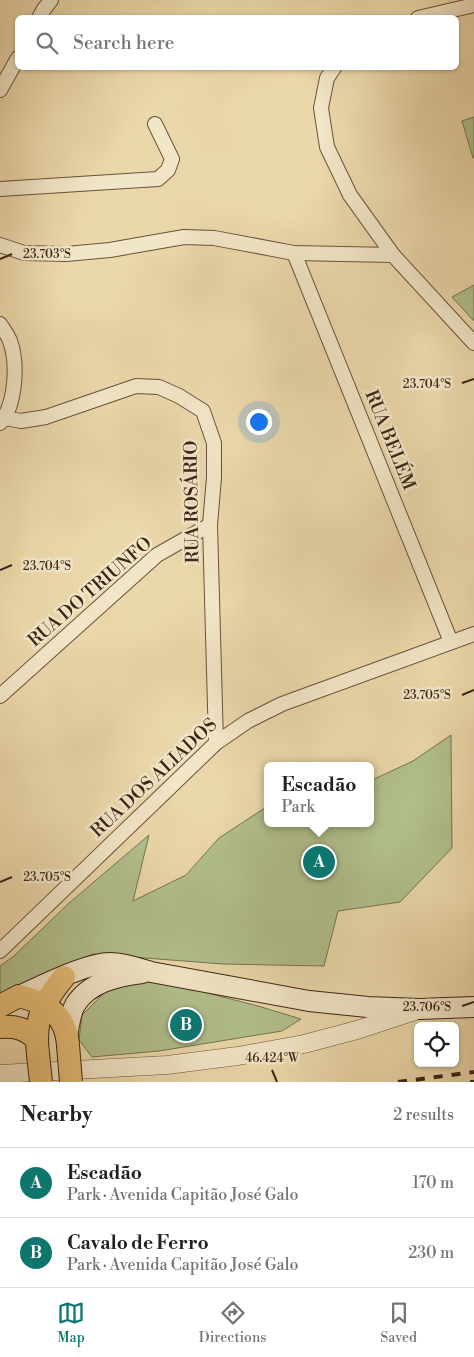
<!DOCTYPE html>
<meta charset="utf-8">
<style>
body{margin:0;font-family:"Libre Bodoni",serif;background:#f6f6f6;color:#202124}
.controls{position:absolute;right:15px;bottom:15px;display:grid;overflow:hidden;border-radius:8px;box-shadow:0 1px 4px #0004}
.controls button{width:45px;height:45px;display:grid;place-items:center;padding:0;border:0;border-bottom:1px solid #e0e0e0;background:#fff;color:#202124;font:25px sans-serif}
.you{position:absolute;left:258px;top:421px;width:18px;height:18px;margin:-12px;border:4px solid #fff;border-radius:50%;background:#1a73e8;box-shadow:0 0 0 8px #1a73e833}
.badge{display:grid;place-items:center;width:32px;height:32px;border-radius:50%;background:#0f766e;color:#fff;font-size:16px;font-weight:700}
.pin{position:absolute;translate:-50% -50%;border:2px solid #fff;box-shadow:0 1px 5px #0006}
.popup{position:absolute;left:264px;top:762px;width:110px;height:65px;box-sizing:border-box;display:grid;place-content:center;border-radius:8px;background:#fff;filter:drop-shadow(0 1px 4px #0005);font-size:16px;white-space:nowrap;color:#757577}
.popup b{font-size:19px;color:#202124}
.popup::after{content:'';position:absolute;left:50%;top:100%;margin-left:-10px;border:10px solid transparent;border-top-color:#fff}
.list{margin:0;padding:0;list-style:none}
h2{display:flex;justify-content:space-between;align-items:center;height:65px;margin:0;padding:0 20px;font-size:21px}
h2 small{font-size:16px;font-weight:400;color:#757577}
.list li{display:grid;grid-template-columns:32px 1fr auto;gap:15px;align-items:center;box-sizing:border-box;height:70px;padding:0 20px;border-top:1px solid #e0e0e0}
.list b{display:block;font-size:19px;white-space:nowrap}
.list p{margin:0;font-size:16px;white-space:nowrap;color:#757577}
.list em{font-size:16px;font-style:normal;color:#757577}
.icon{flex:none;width:28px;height:28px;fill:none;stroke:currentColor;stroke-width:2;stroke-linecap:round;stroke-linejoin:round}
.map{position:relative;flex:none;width:474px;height:1082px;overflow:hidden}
.search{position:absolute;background:#fff;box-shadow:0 1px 4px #0004;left:15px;right:15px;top:15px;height:55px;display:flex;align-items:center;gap:12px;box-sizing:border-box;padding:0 18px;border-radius:8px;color:#757577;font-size:19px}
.sheet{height:205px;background:#fff}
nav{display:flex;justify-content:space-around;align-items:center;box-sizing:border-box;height:70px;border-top:1px solid #e0e0e0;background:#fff;font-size:14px;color:#757577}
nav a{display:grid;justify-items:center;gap:2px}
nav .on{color:#0f766e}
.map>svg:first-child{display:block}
.green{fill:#b1c08d;stroke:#767352}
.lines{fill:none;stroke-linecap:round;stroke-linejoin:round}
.minor-casing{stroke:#68523c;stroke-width:16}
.tertiary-casing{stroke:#68523c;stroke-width:19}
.secondary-casing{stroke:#3c2617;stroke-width:22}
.primary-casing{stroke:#3c2617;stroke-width:24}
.minor{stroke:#f2e6c8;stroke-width:14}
.tertiary{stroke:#f2e6c8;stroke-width:18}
.secondary{stroke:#f2e6c8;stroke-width:20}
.primary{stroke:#e6bc75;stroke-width:22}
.rail{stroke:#3c2617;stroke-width:4;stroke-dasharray:9 9;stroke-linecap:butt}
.primary-bridge-casing{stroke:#3c2617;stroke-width:24;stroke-linecap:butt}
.primary-bridge{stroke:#e6bc75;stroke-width:22}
.ticks{fill:none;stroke:#3c2617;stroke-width:2}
.labels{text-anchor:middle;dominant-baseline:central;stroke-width:5;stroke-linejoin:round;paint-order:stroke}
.street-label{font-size:18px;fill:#3c2617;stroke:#f2e6c8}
.ticks-label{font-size:12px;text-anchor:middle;fill:#3c2617;stroke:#f2e6c8;stroke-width:5;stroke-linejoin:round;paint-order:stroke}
</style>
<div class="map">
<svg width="474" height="1082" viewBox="0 0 474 1082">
<rect width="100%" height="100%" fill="#ebd8aa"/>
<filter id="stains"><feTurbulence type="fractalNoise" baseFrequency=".004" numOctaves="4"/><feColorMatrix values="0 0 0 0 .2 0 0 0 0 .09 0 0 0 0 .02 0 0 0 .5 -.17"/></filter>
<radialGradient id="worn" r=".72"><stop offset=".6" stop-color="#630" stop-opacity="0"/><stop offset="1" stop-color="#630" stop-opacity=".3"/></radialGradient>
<g class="green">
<polygon points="474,117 474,158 473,158 462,121"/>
<polygon points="474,285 474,321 452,297"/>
<polygon points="451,735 452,848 400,902 338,911 324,966 223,964 93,954 44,974 0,997 0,966 14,956 68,904 149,835 133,901 186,875 219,838 268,806 268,823 370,823 370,781 413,761"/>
<polygon points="138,981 169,983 258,1006 301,1019 282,1031 159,1051 92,1057 79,1040 82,1015 105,992"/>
</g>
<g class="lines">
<g class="minor-casing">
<g id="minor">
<polyline points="39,18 44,9 51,0"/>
<polyline points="418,18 470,6"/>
<polyline points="334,68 327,78 321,108 327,147 350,195 393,255 474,343"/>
<polyline points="0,90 18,58"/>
<polyline points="0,189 158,179 168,170 172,159 155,124"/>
<polyline points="0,245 24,253 66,254 110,250 184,237 214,238 294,253 393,255"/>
<polyline points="294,253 451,642"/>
<path d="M0 324C3 329 8 335 10 341 18 363 16 405 0 423"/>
<polyline points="5,418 21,421 46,417 136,386 159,387 179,396 203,411 214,443 214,477 210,525 216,743"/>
<polyline points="0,696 157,555 210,525"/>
<polyline points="0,951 216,743 248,721 282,704 474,634"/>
</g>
</g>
<g class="tertiary-casing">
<polyline id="tertiary" points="0,1074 167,1065 238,1056 304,1044 357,1030 415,1011"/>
</g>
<g class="secondary-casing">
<g id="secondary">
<path d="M19 996C42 986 86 963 110 963 124 963 138 968 151 972L309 1001 368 1007 419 1009 474 1007"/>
<path d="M67 1036C69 1026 70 1014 75 1005 89 982 118 976 142 973"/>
</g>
</g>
<g class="primary-casing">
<g id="primary">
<path d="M0 1006 19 996C46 1003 66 1014 68 1045"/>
<path d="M0 1027C15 1026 25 1028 36 1039"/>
<path d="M38 1054C34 1019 42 1004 64 977"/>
</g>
</g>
<use href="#minor" class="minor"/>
<use href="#tertiary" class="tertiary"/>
<use href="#secondary" class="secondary"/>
<use href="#primary" class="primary"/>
<g class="rail">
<polyline points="398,1082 474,1072"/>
<polyline points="470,1082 474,1082"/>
</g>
<g class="primary-bridge-casing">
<g id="primary-bridge">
<polyline points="68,1045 71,1082"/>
<polyline points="38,1054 41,1082"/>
</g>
</g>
<use href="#primary-bridge" class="primary-bridge"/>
</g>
<path class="ticks" d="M0 259 12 254M462 383 474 379M0 570 12 565M462 695 474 690M0 882 12 877M462 1006 474 1002M272 1070 277 1082"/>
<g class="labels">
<g class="street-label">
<text transform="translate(390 440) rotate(68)">RUA BELÉM</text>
<text transform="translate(192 502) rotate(-91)">RUA ROSÁRIO</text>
<text transform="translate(90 592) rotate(-41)">RUA DO TRIUNFO</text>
<text transform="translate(154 778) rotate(-43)">RUA DOS ALIADOS</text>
</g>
</g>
<g class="ticks-label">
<text x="47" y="258">23.703°S</text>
<text x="427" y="388">23.704°S</text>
<text x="47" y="570">23.704°S</text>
<text x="427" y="699">23.705°S</text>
<text x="47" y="881">23.705°S</text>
<text x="427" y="1011">23.706°S</text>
<text x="272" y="1062">46.424°W</text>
</g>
<rect width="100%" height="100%" filter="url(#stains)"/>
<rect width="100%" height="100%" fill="url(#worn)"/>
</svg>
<div class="controls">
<button><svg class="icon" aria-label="locate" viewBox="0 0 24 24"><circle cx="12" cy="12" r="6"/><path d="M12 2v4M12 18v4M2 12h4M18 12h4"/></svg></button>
</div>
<div class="you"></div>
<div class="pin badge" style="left:319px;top:862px">A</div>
<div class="popup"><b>Escadão</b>Park</div>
<div class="pin badge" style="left:186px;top:1025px">B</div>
<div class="search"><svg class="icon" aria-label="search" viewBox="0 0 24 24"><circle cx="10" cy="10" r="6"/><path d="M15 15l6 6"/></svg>Search here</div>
</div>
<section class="sheet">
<h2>Nearby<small>2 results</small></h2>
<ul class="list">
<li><span class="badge">A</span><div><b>Escadão</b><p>Park · Avenida Capitão José Galo</p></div><em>170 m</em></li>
<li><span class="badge">B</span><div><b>Cavalo de Ferro</b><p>Park · Avenida Capitão José Galo</p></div><em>230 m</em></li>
</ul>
</section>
<nav>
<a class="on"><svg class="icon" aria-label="map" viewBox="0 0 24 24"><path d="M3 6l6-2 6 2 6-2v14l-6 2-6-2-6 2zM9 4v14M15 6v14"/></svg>Map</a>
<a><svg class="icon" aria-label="directions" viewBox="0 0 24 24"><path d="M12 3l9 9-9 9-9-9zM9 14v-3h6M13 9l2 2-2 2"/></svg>Directions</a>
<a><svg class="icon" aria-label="saved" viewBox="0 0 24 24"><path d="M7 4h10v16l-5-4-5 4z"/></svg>Saved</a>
</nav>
